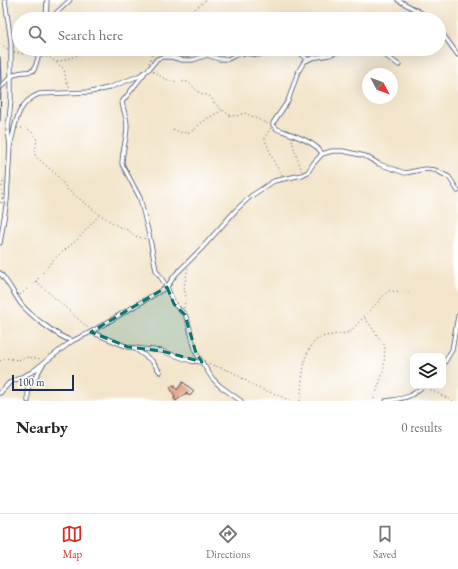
<!DOCTYPE html>
<style>
body{margin:0;font-family:"EB Garamond",serif;background:#f2f2f2;color:#222}
.controls{position:absolute;right:12px;bottom:12px;display:grid;overflow:hidden;border-radius:8px;box-shadow:0 4px 16px #0002}
.controls button{width:36px;height:36px;display:grid;place-items:center;padding:0;border:0;border-bottom:1px solid #e0e0e0;background:#fff;color:#222;font:20px sans-serif}
.compass{position:absolute;left:362px;top:68px;width:36px;height:36px;border-radius:50%;background:#fff;box-shadow:0 4px 16px #0002;rotate:131deg}
.scale{position:absolute;left:12px;bottom:10px;width:62px;box-sizing:border-box;padding-left:4px;border:2px solid #1b2f5e;border-top:0;font-size:11px;line-height:14px;white-space:nowrap;color:#1b2f5e;-webkit-text-stroke:3px #fff;paint-order:stroke}
.list{margin:0;padding:0;list-style:none}
h2{display:flex;justify-content:space-between;align-items:center;height:52px;margin:0;padding:0 16px;font-size:17px}
h2 small{font-size:13px;font-weight:400;color:#767676}
.icon{flex:none;width:22px;height:22px;fill:none;stroke:currentColor;stroke-width:2;stroke-linecap:round;stroke-linejoin:round}
.map{position:relative;flex:none;width:458px;height:401px;overflow:hidden}
.search{position:absolute;background:#fff;box-shadow:0 4px 16px #0002;left:12px;right:12px;top:12px;height:44px;display:flex;align-items:center;gap:10px;box-sizing:border-box;padding:0 14px;border-radius:22px;color:#767676;font-size:15px}
.sheet{height:112px;background:#fff}
nav{display:flex;justify-content:space-around;align-items:center;box-sizing:border-box;height:56px;border-top:1px solid #e0e0e0;background:#fff;font-size:11px;color:#767676}
nav a{display:grid;justify-items:center;gap:2px}
nav .on{color:#d93025}
.map>svg:first-child{display:block}
.building{fill:#e99f82}
.lines{fill:none;stroke-linecap:round;stroke-linejoin:round}
.minor-casing{stroke:#3b4a6e;stroke-width:5}
.path{stroke:#3b4a6e;stroke-width:1;stroke-dasharray:1 3;stroke-linecap:butt}
.minor{stroke:#fff;stroke-width:3.5}
.rail{stroke:#1b2f5e;stroke-width:1}
.marked{fill:#0f766e;fill-opacity:0.2;stroke:#0f766e;stroke-width:3;stroke-dasharray:8 5;stroke-linejoin:round}
</style>
<div class="map">
<svg width="458" height="401" viewBox="0 0 458 401">
<rect width="100%" height="100%" fill="#fff"/>
<filter id="ink" filterUnits="userSpaceOnUse"><feTurbulence type="fractalNoise" baseFrequency=".025" numOctaves="2"/><feDisplacementMap in="SourceGraphic" scale="8" xChannelSelector="R" yChannelSelector="G"/><feConvolveMatrix kernelMatrix="1 2 1 2 8 2 1 2 1" color-interpolation-filters="sRGB"/></filter>
<filter id="wash" filterUnits="userSpaceOnUse"><feTurbulence type="fractalNoise" baseFrequency=".012" numOctaves="4" result="noise"/><feDisplacementMap in="SourceGraphic" scale="16" xChannelSelector="R" yChannelSelector="G"/><feGaussianBlur stdDeviation="0.9" result="paint"/><feColorMatrix in="noise" values="0 0 0 0 0 0 0 0 0 0 0 0 0 0 0 0 0 1.4 0 .05"/><feComposite in="paint" operator="in"/></filter>
<g filter="url(#wash)">
<rect width="100%" height="100%" fill="#f3e5cb"/>
<g id="blocks">
<polygon class="building" points="183,382 194,391 190,396 186,393 176,401 174,398 175,397 170,387 174,385 177,390"/>
</g>
</g>
<g filter="url(#ink)">
<use href="#blocks" fill-opacity="0" stroke="#3b4a6e" stroke-width="1"/>
<g class="lines">
<g class="minor-casing">
<g id="minor">
<polyline points="398,0 423,14 429,19"/>
<polyline points="46,19 47,0"/>
<polyline points="50,19 70,0"/>
<polyline points="439,29 458,55"/>
<polyline points="295,49 298,51 307,59"/>
<polyline points="376,49 399,65"/>
<path d="M144 74 122 102C123 110 127 117 127 126 127 139 122 151 122 164L140 198 150 239 156 270 167 287 174 304 185 315 188 322 196 353 212 378 220 386 241 401"/>
<path d="M0 88C5 83 11 75 18 73 23 71 29 73 34 70L41 49"/>
<path d="M10 146C16 125 15 104 39 94L91 92 108 88 139 76 149 69 157 59 162 57H171L182 60H193L207 55 219 59H228L238 54 243 53 259 55 277 49"/>
<path d="M322 154C317 142 290 134 277 129L273 125V123L288 101 298 72 304 62 312 58 329 55 346 49"/>
<polyline points="0,243 7,200 10,146 8,130 11,100 11,42 5,0"/>
<path d="M0 273C8 282 14 294 21 304 31 316 57 336 72 341"/>
<polyline points="91,332 128,347 143,349 162,351 191,361 202,362"/>
<polyline points="134,348 152,361 160,372"/>
<polyline points="443,365 452,350 458,316"/>
<polyline points="0,393 9,383 32,372 72,341 91,332 167,287 175,275 202,248 236,210 251,196 274,181 302,175 308,172 313,164 322,154 332,151 343,151 365,156 379,164 405,173 425,169 435,170 449,177 458,191"/>
<polyline points="28,401 28,388 37,375 43,364"/>
<path d="M386 401C404 398 409 399 423 386"/>
</g>
</g>
<g class="path">
<polyline points="183,19 206,0"/>
<polyline points="0,44 8,49"/>
<polyline points="14,52 35,56"/>
<polyline points="42,57 49,57 64,69 66,81 71,89"/>
<polyline points="57,62 76,56 87,49"/>
<polyline points="149,63 155,49"/>
<polyline points="153,72 155,72 163,78 170,81 188,82 201,94 207,95 211,97 215,104 229,115 236,116 245,113 270,125"/>
<path d="M17 128H25C42 136 35 141 35 156L56 174 67 189 99 214 121 228 128 230 135 236 146 239"/>
<polyline points="271,128 265,137 265,140 275,164 283,176"/>
<path d="M173 129C191 138 192 130 205 120 210 116 217 114 222 110"/>
<polyline points="292,140 295,152 302,171"/>
<polyline points="0,203 1,200"/>
<polyline points="2,203 2,186 4,179"/>
<polyline points="36,281 88,328"/>
<polyline points="20,295 36,281 54,259 77,240 99,215"/>
<polyline points="184,308 186,297 184,287 188,268"/>
<polyline points="365,318 385,346 384,367 381,379 373,401"/>
<polyline points="0,361 5,358 18,360 27,357 42,359"/>
<polyline points="209,364 231,371 257,388 273,393 291,401"/>
<polyline points="427,388 453,401"/>
<path d="M300 401C303 382 301 344 322 337 331 334 341 335 350 332L387 292 389 291 412 292"/>
</g>
<use href="#minor" class="minor"/>
<polyline class="rail" points="0,57 1,87 0,121"/>
</g>
</g>
<path class="marked" d="M167 287 174 304 185 315 196 353 202 362 162 351 128 347 91 332Z"/>
</svg>
<div class="controls">
<button><svg class="icon" aria-label="layers" viewBox="0 0 24 24"><path d="M12 4l9 5-9 5-9-5zM3 14l9 5 9-5"/></svg></button>
</div>
<svg class="compass" viewBox="-18 -18 36 36"><path d="M0-13l5 13h-10z" fill="#e53935"/><path d="M0 13l5-13h-10z" fill="#767676"/></svg>
<div class="scale">100 m</div>
<div class="search"><svg class="icon" aria-label="search" viewBox="0 0 24 24"><circle cx="10" cy="10" r="6"/><path d="M15 15l6 6"/></svg>Search here</div>
</div>
<section class="sheet">
<h2>Nearby<small>0 results</small></h2>
<ul class="list">
</ul>
</section>
<nav>
<a class="on"><svg class="icon" aria-label="map" viewBox="0 0 24 24"><path d="M3 6l6-2 6 2 6-2v14l-6 2-6-2-6 2zM9 4v14M15 6v14"/></svg>Map</a>
<a><svg class="icon" aria-label="directions" viewBox="0 0 24 24"><path d="M12 3l9 9-9 9-9-9zM9 14v-3h6M13 9l2 2-2 2"/></svg>Directions</a>
<a><svg class="icon" aria-label="saved" viewBox="0 0 24 24"><path d="M7 4h10v16l-5-4-5 4z"/></svg>Saved</a>
</nav>
